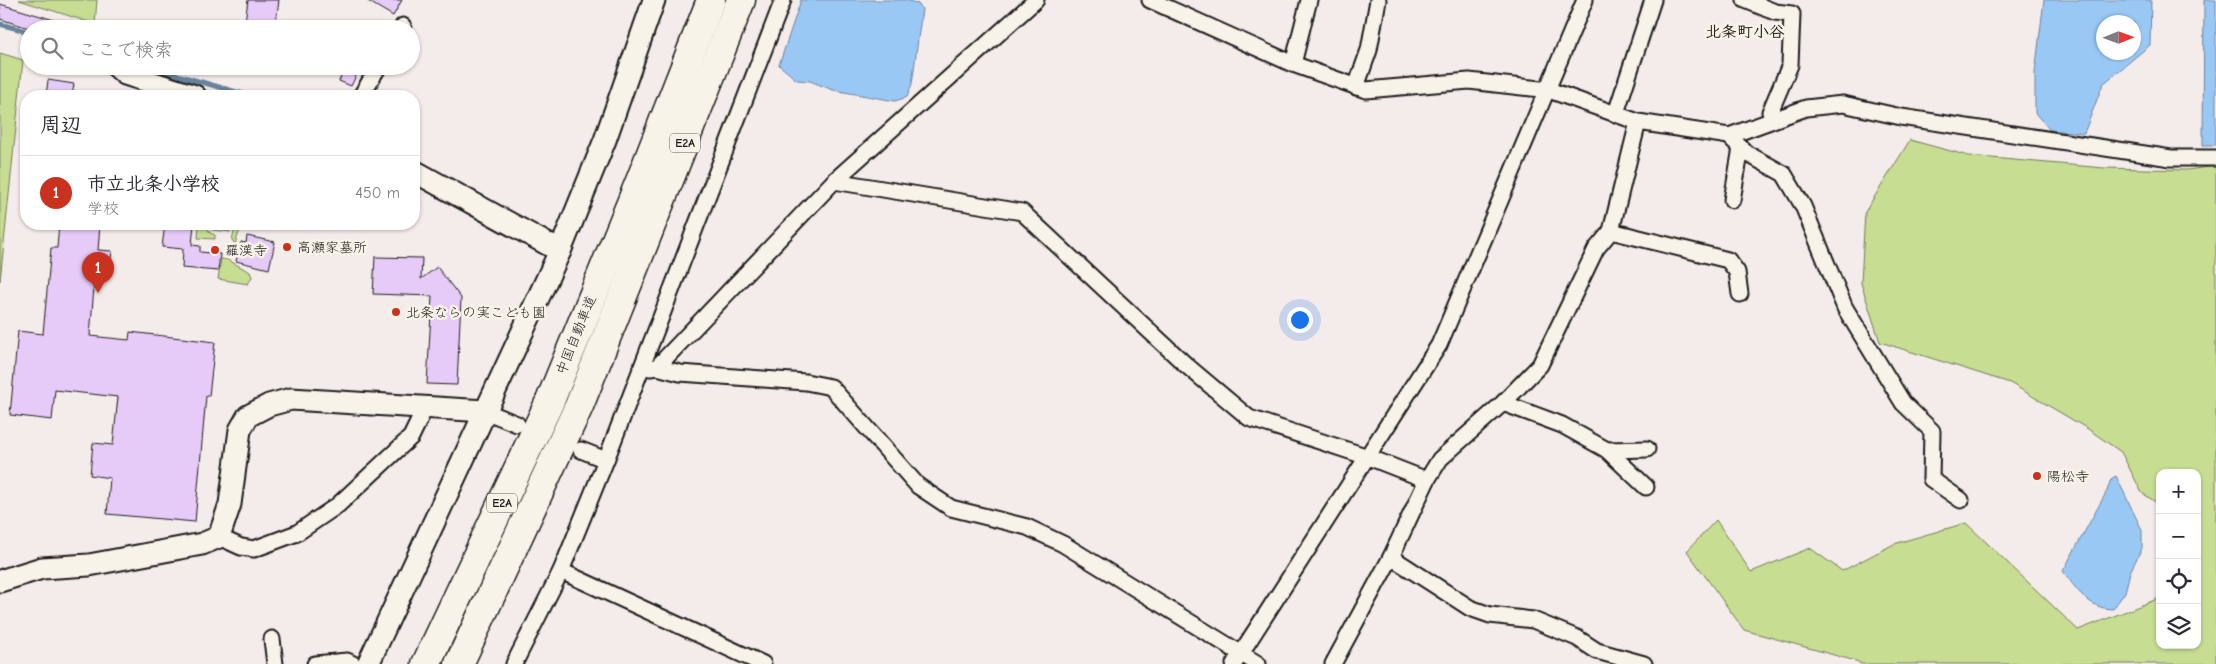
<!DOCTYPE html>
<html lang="ja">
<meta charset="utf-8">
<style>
body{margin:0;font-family:"Comic Neue","Klee One",sans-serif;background:#f7f7f7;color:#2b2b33}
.controls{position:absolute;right:15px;bottom:15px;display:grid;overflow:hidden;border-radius:10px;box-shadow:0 1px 4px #0004}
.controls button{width:45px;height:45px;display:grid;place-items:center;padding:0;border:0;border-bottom:1px solid #e1e1e2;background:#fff;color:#2b2b33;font:25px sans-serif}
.compass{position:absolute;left:2096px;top:15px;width:45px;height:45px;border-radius:50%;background:#fff;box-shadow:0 1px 4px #0004;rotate:89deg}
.you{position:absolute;left:1299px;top:319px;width:18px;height:18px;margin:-12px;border:4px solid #fff;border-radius:50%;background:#1a73e8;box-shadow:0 0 0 8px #1a73e833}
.badge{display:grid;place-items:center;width:32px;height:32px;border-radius:50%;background:#c8321e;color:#fff;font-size:16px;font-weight:700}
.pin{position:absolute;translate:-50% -41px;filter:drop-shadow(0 1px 2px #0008)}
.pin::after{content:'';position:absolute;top:26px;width:18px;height:15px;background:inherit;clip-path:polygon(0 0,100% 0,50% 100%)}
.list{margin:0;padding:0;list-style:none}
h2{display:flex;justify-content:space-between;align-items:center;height:65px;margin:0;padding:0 20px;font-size:21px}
h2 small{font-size:16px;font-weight:400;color:#7c7c81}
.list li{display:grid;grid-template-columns:32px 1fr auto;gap:15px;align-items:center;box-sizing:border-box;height:75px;padding:0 20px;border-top:1px solid #e1e1e2}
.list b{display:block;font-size:19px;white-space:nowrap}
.list p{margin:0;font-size:16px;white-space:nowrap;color:#7c7c81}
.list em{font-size:16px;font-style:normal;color:#7c7c81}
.icon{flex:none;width:28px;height:28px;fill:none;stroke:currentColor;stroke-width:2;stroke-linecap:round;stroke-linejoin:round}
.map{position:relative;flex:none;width:2216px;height:664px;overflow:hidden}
.search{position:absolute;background:#fff;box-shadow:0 1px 4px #0004;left:20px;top:20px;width:400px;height:55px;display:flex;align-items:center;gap:12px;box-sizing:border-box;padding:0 18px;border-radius:28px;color:#7c7c81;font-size:19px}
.panel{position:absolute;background:#fff;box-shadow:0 1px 4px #0004;left:20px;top:90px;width:400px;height:140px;border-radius:20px}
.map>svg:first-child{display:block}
.green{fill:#c6dd92;stroke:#717c57}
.water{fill:#9ac8f5;stroke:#68839e;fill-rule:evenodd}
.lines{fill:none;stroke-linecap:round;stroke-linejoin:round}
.stream{stroke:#68839e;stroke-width:5}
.building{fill:#e6caf8;stroke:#1c1c1c}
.street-casing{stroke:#1c1c1c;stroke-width:19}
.secondary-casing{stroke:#1c1c1c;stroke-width:25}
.highway-casing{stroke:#1c1c1c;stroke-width:31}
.street{stroke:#f7f3e8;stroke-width:15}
.secondary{stroke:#f7f3e8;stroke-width:21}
.highway{stroke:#f7f3e8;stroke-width:28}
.poi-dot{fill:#c8321e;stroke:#f7f3e8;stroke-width:2}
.labels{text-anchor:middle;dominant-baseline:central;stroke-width:5;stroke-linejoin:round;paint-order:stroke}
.shield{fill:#f7f3e8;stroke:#5e5c59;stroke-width:1}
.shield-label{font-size:12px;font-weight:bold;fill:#1c1c1c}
.poi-label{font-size:14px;fill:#1c1c1c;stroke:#f7f3e8;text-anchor:start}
.street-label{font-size:14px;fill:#1c1c1c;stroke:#f7f3e8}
.quarter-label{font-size:16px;font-weight:bold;fill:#1c1c1c;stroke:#f7f3e8}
</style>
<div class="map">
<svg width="2216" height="664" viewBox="0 0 2216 664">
<rect width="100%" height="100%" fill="#f4ebeb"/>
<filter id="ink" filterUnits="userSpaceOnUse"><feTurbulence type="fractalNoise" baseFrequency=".02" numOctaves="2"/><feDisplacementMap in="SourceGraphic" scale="10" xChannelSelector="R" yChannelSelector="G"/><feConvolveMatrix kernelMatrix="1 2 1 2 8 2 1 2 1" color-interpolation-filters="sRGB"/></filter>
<g filter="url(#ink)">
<g class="green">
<polygon points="19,0 97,0 95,24"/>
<polygon points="0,53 23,60 0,281"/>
<polygon points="1910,140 1969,156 2104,168 2187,170 2216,166 2216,664 1860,664 1859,662 1744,630 1687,551 1716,520 1751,572 1810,548 1842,571 1894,544 1966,523 2078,630 2160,598 2160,645 2197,645 2197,473 2160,473 2160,505 2142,493 2121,452 2088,429 2010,383 1880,342 1861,283 1865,212"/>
<polygon points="199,224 205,224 210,233 215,235 215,239 198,238"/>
<polygon points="208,224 232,224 230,232 212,230"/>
<polygon points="236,224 242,224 235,244 232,240"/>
<polygon points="221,259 226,259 250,272 252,277 248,284 218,279"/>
</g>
<g class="water">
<polygon points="801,0 906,0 918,4 922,9 912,84 907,97 895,101 833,90 810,81 797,80 779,65"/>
<path d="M2044 0H2151L2150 45 2103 84 2084 133 2050 130 2035 113V73ZM2134 22V52H2104V22Z"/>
<polygon points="2204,0 2216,0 2216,145 2203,145"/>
<path d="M2116 476 2142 530V548L2130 572 2125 592 2113 609C2089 609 2076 589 2063 571L2107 491 2111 479Z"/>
</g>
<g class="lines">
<g class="stream">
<polyline points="0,24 29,32"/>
<polyline points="146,66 250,96"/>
</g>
</g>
<g class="building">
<polygon points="248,0 279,0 275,29 244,29"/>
<polygon points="366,0 402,0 393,16"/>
<polygon points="0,4 71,25 70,29 32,29 0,19"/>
<polygon points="346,66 361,66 351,86 339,81"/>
<polygon points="48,80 74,84 72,96 46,96"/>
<polygon points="59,224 100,224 98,250 112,251 109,277 95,275 90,336 129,340 130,332 215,342 209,396 206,396 195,522 107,514 110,478 90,475 93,443 113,445 118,397 55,390 52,420 10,415 18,331 43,334 51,248 57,248"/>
<polygon points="165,224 194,224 192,245 200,246 200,252 220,254 218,271 182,268 183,249 162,247"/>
<polygon points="247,236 275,242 269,269 236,261 241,242 246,243"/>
<polygon points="375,257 422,258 421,279 437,267 461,298 457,385 427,384 432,296 373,294"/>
</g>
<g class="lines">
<g class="street-casing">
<g id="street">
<polyline points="1150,0 1293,64 1366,90 1469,81 1549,90 1638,122 1729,136 1806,108 1843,104 1901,117 2171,158 2216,158"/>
<polyline points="1745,0 1775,12 1792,14 1790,65 1770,112 1772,119"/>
<polyline points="402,29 403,26"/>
<polyline points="1293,64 1309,0"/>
<polyline points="1356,87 1369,50 1378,0"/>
<polyline points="361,96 379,66"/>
<polyline points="1616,113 1653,0"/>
<polyline points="1729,136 1746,153 1784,174 1803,206 1845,308 1903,403 1932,431 1931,479 1961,500"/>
<polyline points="834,181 1022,212 1186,365 1249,418 1368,457 1427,480"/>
<polyline points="1732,200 1741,148"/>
<polyline points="1611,231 1728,260 1737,272 1740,294"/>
<polyline points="657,367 680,373 806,382 831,387 918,486 951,508 1027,527 1063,544 1258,664"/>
<polyline points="650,368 657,367 834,181 1036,0"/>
<polyline points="1503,403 1562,425 1607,450 1646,487"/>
<polyline points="485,411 517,424"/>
<polyline points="581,450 606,460"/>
<polyline points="1607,450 1647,449"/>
<polyline points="219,537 241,547 254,549 297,533 338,505 411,437 425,408"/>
<polyline points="1391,557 1470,608 1490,615 1533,620 1577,638 1597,651 1644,664"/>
<polyline points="561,571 763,664"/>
<polyline points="272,639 275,664"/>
<polyline points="315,664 347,661 353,664"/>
<polyline points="514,664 561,571 606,460 783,0"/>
<polyline points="1234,664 1439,345 1585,0"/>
<polyline points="1333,664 1391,557 1427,480 1440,459 1503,403 1540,365 1596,249 1611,231 1638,122"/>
</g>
</g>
<g class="secondary-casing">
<g id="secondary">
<polyline points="116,66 125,74 195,96"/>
<polyline points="414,171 560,251"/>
<polyline points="0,581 42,568 89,565 202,544 219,537 230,504 240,430 248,416 269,405 291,399 485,411"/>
<polyline points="368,664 560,251 605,140 654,0"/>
</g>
</g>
<g class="highway-casing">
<g id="highway">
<polyline points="426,664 550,401 640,181 711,0"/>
<polyline points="459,664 579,406 741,0"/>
</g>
</g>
<use href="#street" class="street"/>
<use href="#secondary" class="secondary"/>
<use href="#highway" class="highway"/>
</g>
</g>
<g class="poi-dot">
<circle cx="287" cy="247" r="5"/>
<circle cx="215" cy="250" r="5"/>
<circle cx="396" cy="312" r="5"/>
<circle cx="2037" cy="476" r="5"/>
</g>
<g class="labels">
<g class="shield">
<rect x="670" y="133.5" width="30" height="19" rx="4"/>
<rect x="487" y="493.5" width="30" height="19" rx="4"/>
</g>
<g class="shield-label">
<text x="685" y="143">E2A</text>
<text x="502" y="503">E2A</text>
</g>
<g class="poi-label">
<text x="297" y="247">高瀬家墓所</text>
<text x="225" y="250">羅漢寺</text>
<text x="406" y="312">北条ならの実こども園</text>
<text x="2047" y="476">陽松寺</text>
</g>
<g class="street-label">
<text transform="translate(576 335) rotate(-68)">中国自動車道</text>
</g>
<g class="quarter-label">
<text x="1745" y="32">北条町小谷</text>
</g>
</g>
</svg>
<div class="controls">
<button>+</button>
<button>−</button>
<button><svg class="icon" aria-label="locate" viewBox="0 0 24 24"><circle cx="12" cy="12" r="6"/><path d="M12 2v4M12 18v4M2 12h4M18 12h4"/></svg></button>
<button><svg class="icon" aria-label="layers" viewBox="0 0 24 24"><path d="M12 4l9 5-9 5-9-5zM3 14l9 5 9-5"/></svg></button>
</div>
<svg class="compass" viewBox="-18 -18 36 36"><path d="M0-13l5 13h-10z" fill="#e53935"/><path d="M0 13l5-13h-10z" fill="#7c7c81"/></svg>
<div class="you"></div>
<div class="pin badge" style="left:98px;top:293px">1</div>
<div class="search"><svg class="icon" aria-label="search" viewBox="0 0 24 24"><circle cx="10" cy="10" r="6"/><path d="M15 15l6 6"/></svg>ここで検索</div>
<section class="panel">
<h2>周辺<small></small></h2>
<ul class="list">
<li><span class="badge">1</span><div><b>市立北条小学校</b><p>学校</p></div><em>450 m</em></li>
</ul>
</section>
</div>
